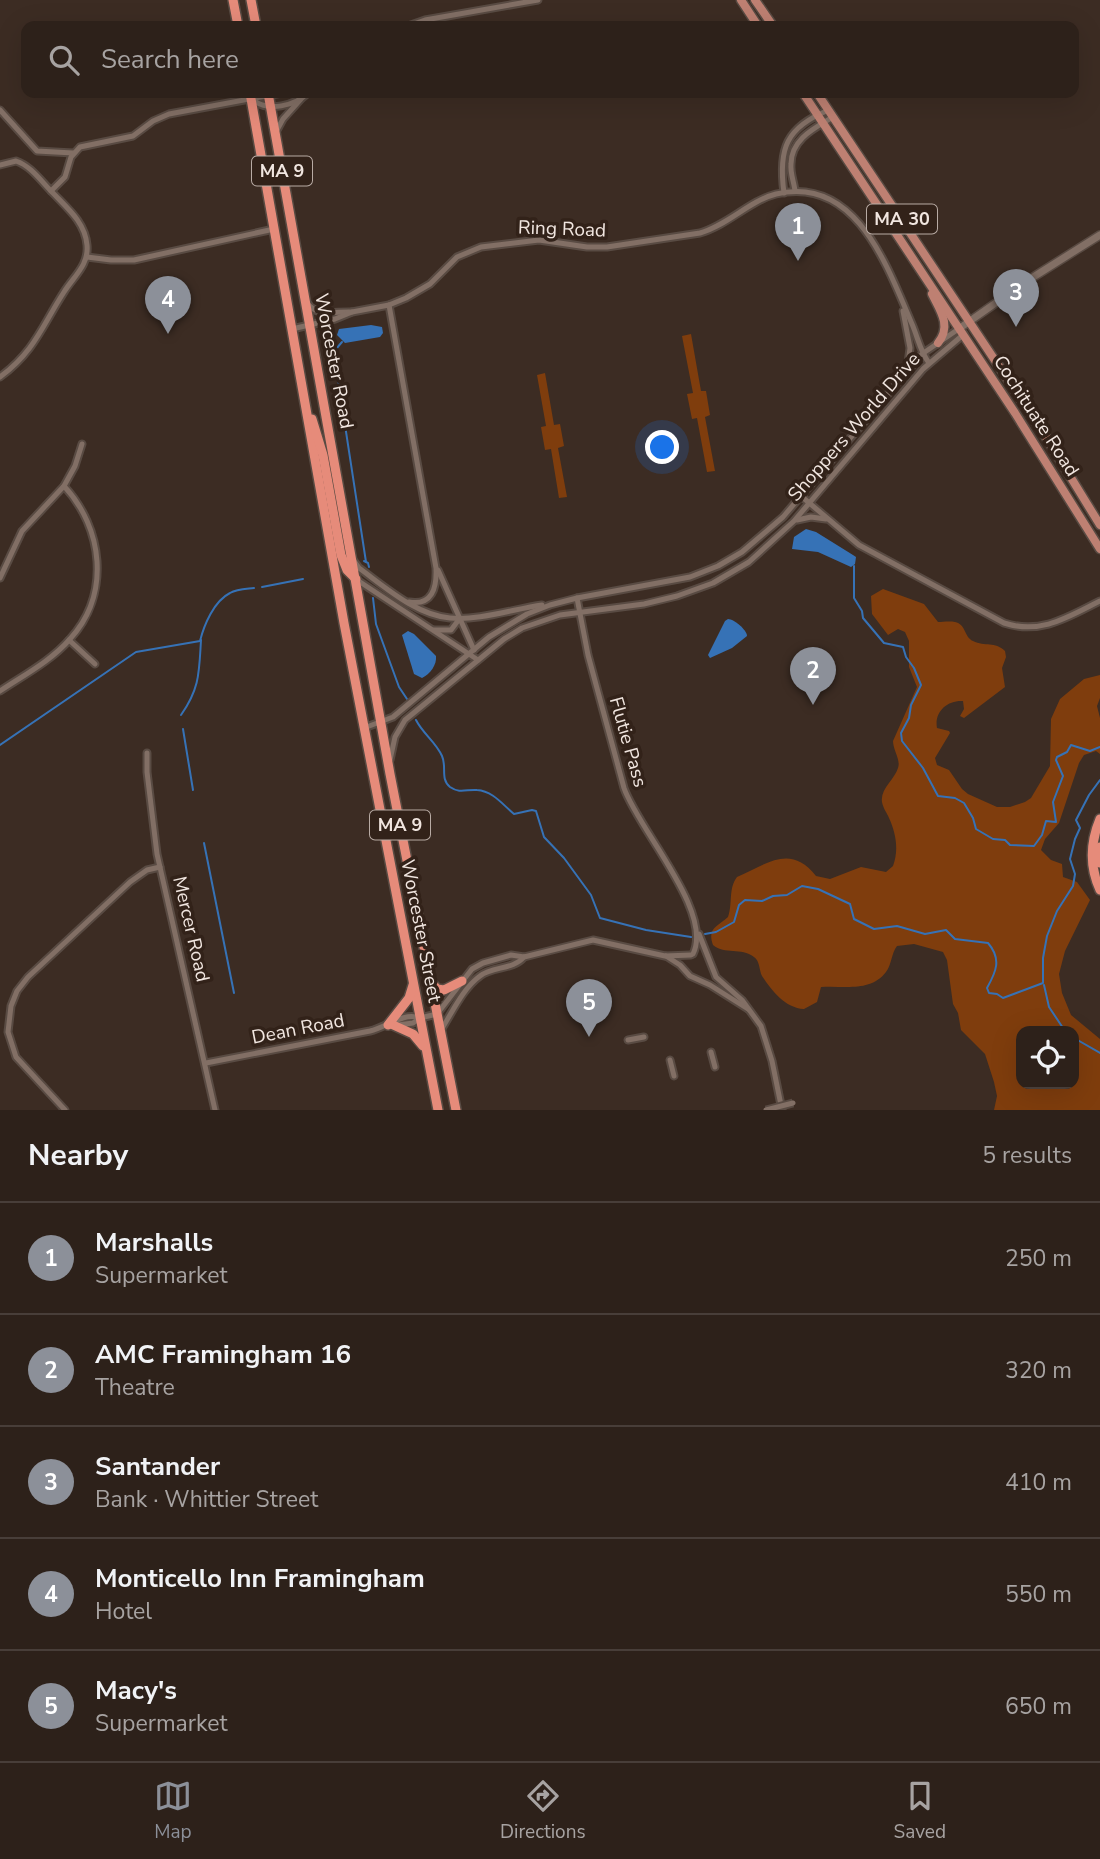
<!DOCTYPE html>
<meta charset="utf-8">
<style>
body{margin:0;font-family:"Nunito Sans",sans-serif;background:#352923;color:#f1f3f6}
.controls{position:absolute;right:21px;bottom:21px;display:grid;overflow:hidden;border-radius:14px;box-shadow:0 7px 28px #0002}
.controls button{width:63px;height:63px;display:grid;place-items:center;padding:0;border:0;border-bottom:2px solid #483e39;background:#2d211a;color:#f1f3f6;font:35px sans-serif}
.you{position:absolute;left:663px;top:448px;width:24px;height:24px;margin:-18px;border:5px solid #fff;border-radius:50%;background:#1a73e8;box-shadow:0 0 0 10px #1a73e833}
.badge{display:grid;place-items:center;width:46px;height:46px;border-radius:50%;background:#8c9099;color:#fff;font-size:23px;font-weight:700}
.pin{position:absolute;translate:-50% -58px;filter:drop-shadow(0 2px 4px #0008)}
.pin::after{content:'';position:absolute;top:37px;width:24px;height:21px;background:inherit;clip-path:polygon(0 0,100% 0,50% 100%)}
.list{margin:0;padding:0;list-style:none}
h2{display:flex;justify-content:space-between;align-items:center;height:91px;margin:0;padding:0 28px;font-size:30px}
h2 small{font-size:23px;font-weight:400;color:#a7a3a2}
.list li{display:grid;grid-template-columns:46px 1fr auto;gap:21px;align-items:center;box-sizing:border-box;height:112px;padding:0 28px;border-top:2px solid #483e39}
.list b{display:block;font-size:26px;white-space:nowrap}
.list p{margin:0;font-size:23px;white-space:nowrap;color:#a7a3a2}
.list em{font-size:23px;font-style:normal;color:#a7a3a2}
.icon{flex:none;width:38px;height:38px;fill:none;stroke:currentColor;stroke-width:2;stroke-linecap:round;stroke-linejoin:round}
.map{position:relative;flex:none;width:1100px;height:1110px;overflow:hidden}
.search{position:absolute;background:#2d211a;box-shadow:0 7px 28px #0002;left:21px;right:21px;top:21px;height:77px;display:flex;align-items:center;gap:18px;box-sizing:border-box;padding:0 24px;border-radius:14px;color:#a7a3a2;font-size:26px}
.sheet{height:651px;background:#2d211a}
nav{display:flex;justify-content:space-around;align-items:center;box-sizing:border-box;height:98px;border-top:2px solid #483e39;background:#2d211a;font-size:19px;color:#a7a3a2}
nav a{display:grid;justify-items:center;gap:4px}
nav .on{color:#8c9099}
.map>svg:first-child{display:block}
.green{fill:#7f3d0d;fill-rule:evenodd}
.water{fill:#3672b6}
.lines{fill:none;stroke-linecap:round;stroke-linejoin:round}
.stream{stroke:#3672b6;stroke-width:2}
.street-casing{stroke:#594b43;stroke-width:9}
.secondary-casing{stroke:#594b43;stroke-width:10}
.primary-casing{stroke:#594b43;stroke-width:11}
.highway-casing{stroke:#594b43;stroke-width:12}
.street{stroke:#826f65;stroke-width:5}
.secondary{stroke:#826f65;stroke-width:7}
.primary{stroke:#be8072;stroke-width:8}
.highway{stroke:#e68b7a;stroke-width:9}
.street-bridge-casing{stroke:#594b43;stroke-width:9;stroke-linecap:butt}
.street-bridge{stroke:#826f65;stroke-width:5}
.labels{text-anchor:middle;dominant-baseline:central;stroke-width:7;stroke-linejoin:round;paint-order:stroke}
.shield{fill:#322219;stroke:#b8aba4;stroke-width:2}
.shield-label{font-size:18px;font-weight:bold;fill:#f1e6e0}
.street-label{font-size:19px;fill:#f1e6e0;stroke:#322219}
</style>
<div class="map">
<svg width="1100" height="1110" viewBox="0 0 1100 1110">
<rect width="100%" height="100%" fill="#3c2c23"/>
<g class="green">
<polygon points="691,334 701,391 706,391 710,415 705,417 715,471 707,472 697,418 692,419 687,394 693,393 682,336"/>
<polygon points="545,373 554,425 560,424 564,446 558,448 567,497 559,498 551,449 545,450 541,427 546,426 537,375"/>
<path d="M883 589 924 604 938 622C943 622 949 621 955 622 966 624 964 637 973 641 985 647 995 641 1005 651L1006 657 1002 668 1005 687 964 718 960 716 964 709 963 701C947 700 934 712 937 728L949 731 950 733 935 758 937 765 949 770 962 789 968 794 997 807H1010L1025 802 1031 798 1050 766 1051 719 1060 699 1084 679 1100 675V698L1097 706 1100 718V754L1096 751 1084 755 1079 763 1059 823 1045 839 1041 850 1051 860 1062 864 1063 877 1077 882 1090 900 1065 951 1059 974 1062 993 1071 1015 1100 1039V1110H994L997 1096 994 1082 985 1054 961 1030 958 1013 953 1004 947 960 943 952 914 944 897 946C891 954 892 964 886 972 870 993 843 985 821 987L817 1002 804 1009C785 1008 772 991 762 976 759 970 760 961 754 957 741 947 725 955 713 945 707 928 717 927 728 917 733 903 728 889 737 877 768 863 791 844 816 876L830 879 861 867 886 872 893 866C899 850 896 833 889 818 887 813 883 808 882 802 880 789 895 779 898 768 901 760 893 750 893 741L917 687 909 667V641L905 632 898 629 888 635 872 614 871 596ZM1021 1031H1074V1084H1021Z"/>
</g>
<g class="water">
<polygon points="371,325 382,327 383,333 380,337 345,343 337,335 339,329"/>
<polygon points="806,529 816,532 853,555 856,557 855,564 851,567 818,552 792,549 794,537"/>
<path d="M728 619C734 619 747 630 747 636L732 648 710 658 708 655 725 621Z"/>
<path d="M408 631 414 634 436 656C437 665 430 674 422 678L414 674 402 635Z"/>
</g>
<g class="lines">
<g class="stream">
<polyline points="342,342 336,349 335,360 366,562"/>
<polyline points="364,561 368,563 369,567"/>
<polyline points="854,566 854,598 862,611 863,618 884,643 903,647 906,657 914,668 921,685 911,705 909,718 901,733 902,741 923,768 938,796 955,798 964,803 973,818 976,829 993,839 1005,840 1010,845 1034,846 1042,835 1046,821 1056,822 1053,802 1063,776 1056,760 1057,757 1067,752 1071,745 1090,751 1100,747"/>
<polyline points="262,587 303,579"/>
<polyline points="373,598 376,624 399,687 407,699"/>
<path d="M181 715C200 688 199 672 201 640"/>
<path d="M416 720C423 734 436 742 442 756 447 767 440 779 450 787 460 794 467 789 477 790 493 791 503 805 514 814L532 810 536 811 544 837 564 858 591 895 600 918 646 930 691 937"/>
<polyline points="183,729 193,790"/>
<path d="M0 745 136 652 200 641C204 625 214 601 230 593 237 589 246 589 254 588"/>
<polyline points="204,843 234,993"/>
<path d="M705 934 716 932 734 922 739 905 745 900 762 901 773 896 787 895 802 886 818 889 850 904 854 919 874 929 897 926 925 934 946 930 955 939 988 943C1002 959 996 972 987 988L989 993 997 994 1003 998 1043 983V958L1047 936 1057 911 1073 886 1075 874 1070 859 1075 839 1080 828 1076 820 1089 795 1100 780"/>
<polyline points="1044,985 1049,1007 1065,1031"/>
<polyline points="1074,1038 1100,1053"/>
</g>
<g class="street-casing">
<g id="street">
<polyline points="408,26 425,20 538,0"/>
<path d="M253 100C268 112 295 106 308 93"/>
<polyline points="0,110 37,151 73,153"/>
<polyline points="277,130 283,119 301,99"/>
<path d="M0 165 16 161C31 166 41 181 52 192 67 208 85 222 87 245 89 265 74 276 64 292 42 326 35 351 0 377"/>
<polyline points="51,191 65,177 71,157 80,147 133,136 153,121 169,114 282,93"/>
<path d="M795 191C794 182 790 173 791 164 791 139 815 128 833 117"/>
<path d="M784 193C778 149 786 127 829 110"/>
<polyline points="87,257 111,260 134,260 274,229"/>
<path d="M307 303C318 318 336 311 352 312"/>
<path d="M389 305 436 568C437 588 432 606 409 602"/>
<polyline points="903,311 910,348 907,371"/>
<path d="M292 329 335 319 352 312 389 305 406 298 430 284 457 257 481 247 539 240 587 247H607L700 233C728 225 749 201 776 194 856 175 887 266 912 324 918 338 920 351 929 363"/>
<path d="M801 496 859 545 1004 623C1041 635 1068 617 1100 601"/>
<polyline points="797,520 811,517 826,519"/>
<path d="M354 561 359 568C385 587 416 615 450 618 477 621 514 609 542 605"/>
<polyline points="438,570 474,650"/>
<polyline points="0,578 22,531 64,486 75,466 82,444"/>
<polyline points="357,580 478,660"/>
<path d="M577 598 588 655 624 788C638 829 714 912 693 954"/>
<polyline points="434,630 451,630 460,618"/>
<polyline points="69,640 95,664"/>
<path d="M0 691C24 675 51 661 70 639 111 594 103 528 64 486"/>
<polyline points="364,728 393,717 489,637 527,614 550,605 577,598 690,577 718,566 742,552 783,517 922,354 960,328"/>
<polyline points="147,753 147,772 157,854 215,1110"/>
<polyline points="390,760 395,737 405,720 504,639 522,628 560,615 644,604 677,596 713,583 749,562 794,521 923,369 964,334"/>
<polyline points="699,934 716,977 742,1000 761,1026 772,1061 782,1110"/>
<polyline points="666,956 680,965 690,976 710,985 748,1009"/>
<polyline points="398,1025 413,1023 420,1018 437,1014 472,969 483,963 511,955 524,957 593,940 665,956 691,955"/>
<path d="M441 1030C452 1013 463 988 480 976 493 966 513 970 524 957"/>
<polyline points="628,1040 644,1037"/>
<polyline points="711,1052 715,1067"/>
<polyline points="670,1060 674,1076"/>
<path d="M206 1063 370 1031C387 1027 403 1012 420 1018"/>
<polyline points="65,1110 16,1057 8,1032 11,1006 17,991 28,977 130,882 147,870 160,867"/>
</g>
</g>
<g class="secondary-casing">
<polyline id="secondary" points="960,328 1027,281 1100,235"/>
</g>
<g class="primary-casing">
<g id="primary">
<polyline points="741,0 758,26"/>
<polyline points="755,0 773,26"/>
<polyline points="803,93 1015,413 1100,549"/>
<polyline points="817,93 1046,437 1100,525"/>
<path d="M932 294C940 310 952 326 938 343"/>
</g>
</g>
<g class="highway-casing">
<g id="highway">
<polyline points="233,0 238,26"/>
<polyline points="251,0 256,26"/>
<polyline points="250,93 344,623 438,1110"/>
<polyline points="268,93 390,774 456,1110"/>
<polyline points="312,419 323,455 341,555 347,570 356,579"/>
<path d="M1100 819C1090 843 1089 866 1100 890"/>
<polyline points="1100,847 1100,863"/>
<polyline points="431,982 437,989 444,990 462,981"/>
<polyline points="391,1024 413,1034 423,1046"/>
<polyline points="388,1025 409,998 413,985"/>
</g>
</g>
<use href="#street" class="street"/>
<use href="#secondary" class="secondary"/>
<use href="#primary" class="primary"/>
<use href="#highway" class="highway"/>
<g class="street-bridge-casing">
<polyline id="street-bridge" points="766,1110 793,1103"/>
</g>
<use href="#street-bridge" class="street-bridge"/>
</g>
<g class="labels">
<g class="shield">
<rect x="252" y="156.5" width="60" height="29" rx="5"/>
<rect x="867" y="204.5" width="70" height="29" rx="5"/>
<rect x="370" y="810.5" width="60" height="29" rx="5"/>
</g>
<g class="shield-label">
<text x="282" y="171">MA 9</text>
<text x="902" y="219">MA 30</text>
<text x="400" y="825">MA 9</text>
</g>
<g class="street-label">
<text transform="translate(562 229) rotate(2)">Ring Road</text>
<text transform="translate(334 361) rotate(79)">Worcester Road</text>
<text transform="translate(1036 416) rotate(57)">Cochituate Road</text>
<text transform="translate(854 427) rotate(-49)">Shoppers World Drive</text>
<text transform="translate(628 742) rotate(74)">Flutie Pass</text>
<text transform="translate(191 929) rotate(77)">Mercer Road</text>
<text transform="translate(421 931) rotate(79)">Worcester Street</text>
<text transform="translate(298 1029) rotate(-11)">Dean Road</text>
</g>
</g>
</svg>
<div class="controls">
<button><svg class="icon" aria-label="locate" viewBox="0 0 24 24"><circle cx="12" cy="12" r="6"/><path d="M12 2v4M12 18v4M2 12h4M18 12h4"/></svg></button>
</div>
<div class="you"></div>
<div class="pin badge" style="left:798px;top:261px">1</div>
<div class="pin badge" style="left:813px;top:705px">2</div>
<div class="pin badge" style="left:1016px;top:327px">3</div>
<div class="pin badge" style="left:168px;top:334px">4</div>
<div class="pin badge" style="left:589px;top:1037px">5</div>
<div class="search"><svg class="icon" aria-label="search" viewBox="0 0 24 24"><circle cx="10" cy="10" r="6"/><path d="M15 15l6 6"/></svg>Search here</div>
</div>
<section class="sheet">
<h2>Nearby<small>5 results</small></h2>
<ul class="list">
<li><span class="badge">1</span><div><b>Marshalls</b><p>Supermarket</p></div><em>250 m</em></li>
<li><span class="badge">2</span><div><b>AMC Framingham 16</b><p>Theatre</p></div><em>320 m</em></li>
<li><span class="badge">3</span><div><b>Santander</b><p>Bank · Whittier Street</p></div><em>410 m</em></li>
<li><span class="badge">4</span><div><b>Monticello Inn Framingham</b><p>Hotel</p></div><em>550 m</em></li>
<li><span class="badge">5</span><div><b>Macy's</b><p>Supermarket</p></div><em>650 m</em></li>
</ul>
</section>
<nav>
<a class="on"><svg class="icon" aria-label="map" viewBox="0 0 24 24"><path d="M3 6l6-2 6 2 6-2v14l-6 2-6-2-6 2zM9 4v14M15 6v14"/></svg>Map</a>
<a><svg class="icon" aria-label="directions" viewBox="0 0 24 24"><path d="M12 3l9 9-9 9-9-9zM9 14v-3h6M13 9l2 2-2 2"/></svg>Directions</a>
<a><svg class="icon" aria-label="saved" viewBox="0 0 24 24"><path d="M7 4h10v16l-5-4-5 4z"/></svg>Saved</a>
</nav>
